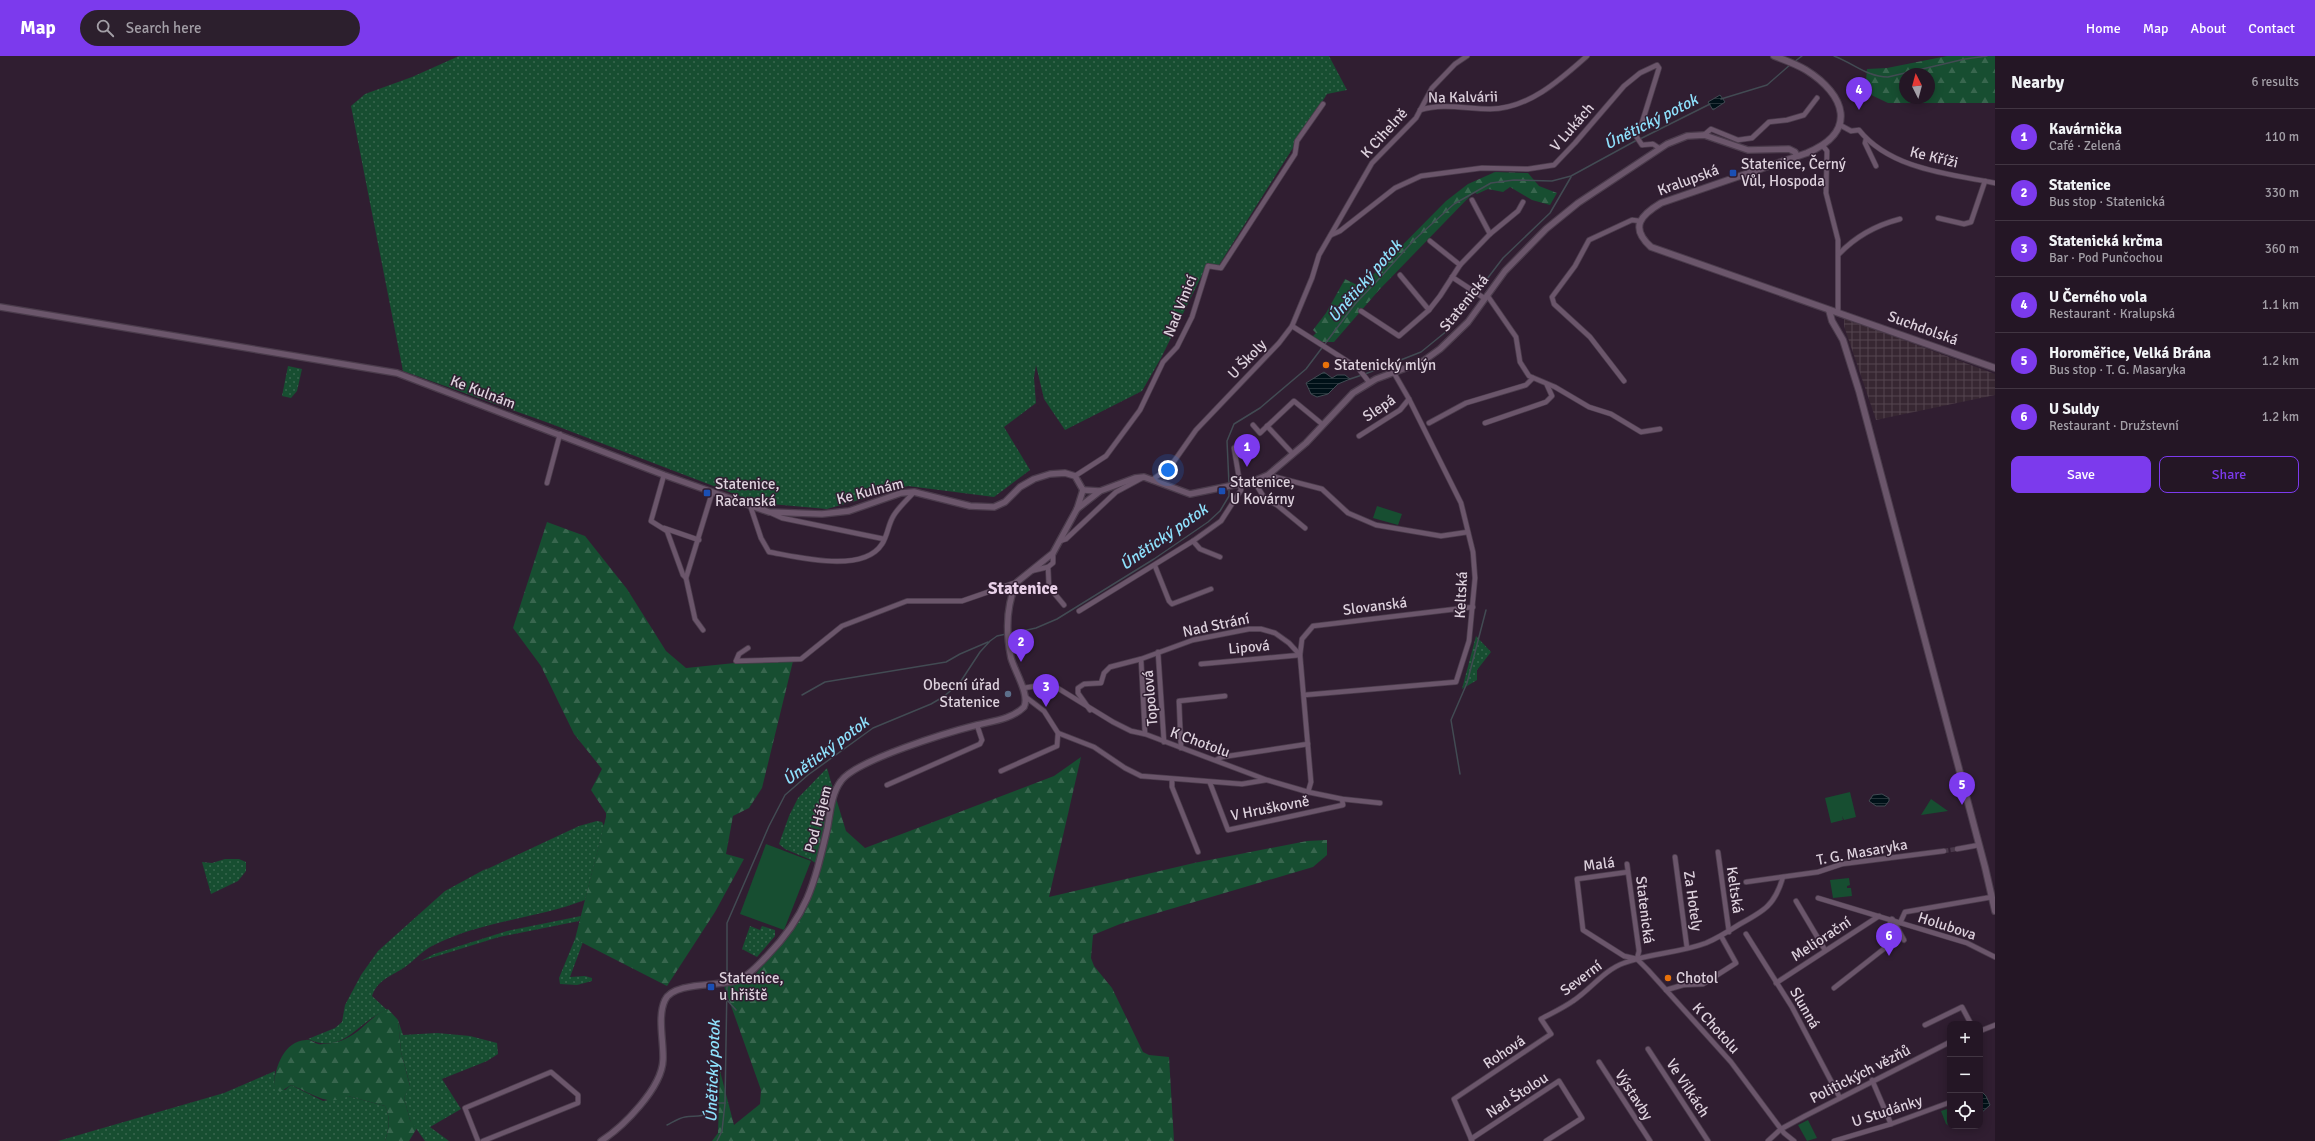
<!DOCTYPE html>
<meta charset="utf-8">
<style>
body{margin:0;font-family:Signika,sans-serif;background:#2c1f2d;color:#f1f3f6}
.controls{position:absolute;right:12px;bottom:12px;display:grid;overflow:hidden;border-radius:8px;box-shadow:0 2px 10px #0003}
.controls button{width:36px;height:36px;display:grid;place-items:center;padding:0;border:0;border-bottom:1px solid #413542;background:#241625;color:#f1f3f6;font:20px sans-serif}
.compass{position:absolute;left:1899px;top:12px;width:36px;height:36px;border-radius:50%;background:#241625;box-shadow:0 2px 10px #0003;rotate:354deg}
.you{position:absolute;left:1168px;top:414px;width:14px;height:14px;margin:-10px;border:3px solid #fff;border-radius:50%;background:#1a73e8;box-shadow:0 0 0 6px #1a73e833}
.badge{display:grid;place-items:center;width:26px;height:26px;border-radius:50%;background:#7c3aed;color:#fff;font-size:13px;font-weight:700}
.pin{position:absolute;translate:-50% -33px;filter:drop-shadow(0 1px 2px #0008)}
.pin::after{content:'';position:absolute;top:21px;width:14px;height:12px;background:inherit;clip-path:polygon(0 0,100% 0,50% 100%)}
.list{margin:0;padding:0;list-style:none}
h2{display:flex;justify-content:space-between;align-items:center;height:52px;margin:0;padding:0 16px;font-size:17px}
h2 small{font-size:13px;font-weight:400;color:#a39fa7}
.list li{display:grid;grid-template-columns:26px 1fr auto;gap:12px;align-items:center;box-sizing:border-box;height:56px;padding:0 16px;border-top:1px solid #413542}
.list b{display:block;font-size:15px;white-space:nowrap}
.list p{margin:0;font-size:13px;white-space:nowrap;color:#a39fa7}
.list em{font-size:13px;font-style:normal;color:#a39fa7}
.actions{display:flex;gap:8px;padding:12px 16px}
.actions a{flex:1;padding:9px 0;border:1px solid #7c3aed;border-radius:8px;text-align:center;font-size:14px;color:#7c3aed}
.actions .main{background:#7c3aed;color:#fff}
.icon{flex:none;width:22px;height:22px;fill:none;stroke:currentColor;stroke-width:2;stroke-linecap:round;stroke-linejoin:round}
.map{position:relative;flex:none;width:1995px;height:1085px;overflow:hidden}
header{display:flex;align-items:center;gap:24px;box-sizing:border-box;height:56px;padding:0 20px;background:#7c3aed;color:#fff}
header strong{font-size:19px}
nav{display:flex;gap:22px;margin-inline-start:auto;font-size:14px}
.search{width:280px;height:36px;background:#2c1f2d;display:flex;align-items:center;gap:10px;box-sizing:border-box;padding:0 14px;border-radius:22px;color:#a39fa7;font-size:15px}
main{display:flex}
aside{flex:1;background:#241625}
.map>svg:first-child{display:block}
.industrial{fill:url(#industrial-grid)}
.grass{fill:url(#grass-dots)}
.forest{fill:url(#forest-firs);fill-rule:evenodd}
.green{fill:#174e31}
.water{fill:url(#water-rules);stroke:#424b53}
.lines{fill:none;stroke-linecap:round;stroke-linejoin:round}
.stream{stroke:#424b53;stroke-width:1.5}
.minor-tunnel{stroke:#4a394b;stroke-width:4.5;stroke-dasharray:4.5 2;stroke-linecap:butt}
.minor-casing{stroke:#4b3c4c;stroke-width:6}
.tertiary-casing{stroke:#4b3c4c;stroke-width:8}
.secondary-casing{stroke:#4b3c4c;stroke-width:8}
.minor{stroke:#6b566b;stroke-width:4.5}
.tertiary{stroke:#6b566b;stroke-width:5.5}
.secondary{stroke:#6b566b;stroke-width:6}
.transit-dot{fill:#1a4fb4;stroke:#301e31;stroke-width:1.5}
.food-dot{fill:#e8710a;stroke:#301e31;stroke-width:1.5}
.service-dot{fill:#5c6f8a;stroke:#301e31;stroke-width:1.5}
.labels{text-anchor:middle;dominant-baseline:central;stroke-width:3;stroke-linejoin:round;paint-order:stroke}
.street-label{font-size:15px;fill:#ddd1dd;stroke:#301e31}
.poi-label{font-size:15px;fill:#ddd1dd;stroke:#301e31;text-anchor:start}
.water-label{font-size:16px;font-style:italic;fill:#8ee1fd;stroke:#301e31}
.quarter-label{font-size:17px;font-weight:bold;fill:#e9d1e9;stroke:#301e31}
</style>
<header>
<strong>Map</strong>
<div class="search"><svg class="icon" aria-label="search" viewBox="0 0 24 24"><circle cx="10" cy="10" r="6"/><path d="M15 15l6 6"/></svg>Search here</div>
<nav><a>Home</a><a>Map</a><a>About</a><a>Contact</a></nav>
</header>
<main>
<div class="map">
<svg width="1995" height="1085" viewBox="0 0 1995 1085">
<defs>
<pattern id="industrial-grid" width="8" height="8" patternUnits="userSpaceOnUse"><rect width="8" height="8" fill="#372732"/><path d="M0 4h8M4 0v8" fill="none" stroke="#54454f"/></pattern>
<pattern id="grass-dots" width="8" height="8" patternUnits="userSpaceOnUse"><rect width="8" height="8" fill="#174e31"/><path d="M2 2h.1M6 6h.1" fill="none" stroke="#38664e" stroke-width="1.8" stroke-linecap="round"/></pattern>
<pattern id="forest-firs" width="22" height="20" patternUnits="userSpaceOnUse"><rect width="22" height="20" fill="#174e31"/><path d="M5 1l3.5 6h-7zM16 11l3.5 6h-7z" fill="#38664e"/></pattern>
<pattern id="water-rules" width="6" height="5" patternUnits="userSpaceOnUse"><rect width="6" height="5" fill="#001118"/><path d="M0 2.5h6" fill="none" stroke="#253339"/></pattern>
</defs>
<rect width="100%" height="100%" fill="#301e31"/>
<polygon class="industrial" points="1844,262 1995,318 1995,339 1876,364 1844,270"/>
<g class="grass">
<polygon points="459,0 1329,0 1347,34 1327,38 1219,209 1205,213 1161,302 1142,335 1065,374 1044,343 1036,309 1034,322 1036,347 1004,371 1030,414 994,441 908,430 827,453 758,447 546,366 403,315 351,50 365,38 412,21"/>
<polygon points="288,310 302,313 297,335 291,342 282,340"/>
<polygon points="1476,580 1491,596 1477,614 1477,624 1462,633"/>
<polygon points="827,712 831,726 811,804 785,793 779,788 789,760 798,742"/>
<path d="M597 765 602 766 604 770 585 844C535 863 480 865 432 890 422 895 415 904 405 911 392 920 378 923 372 940L387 954C358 964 345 1000 308 983L335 972 342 966 345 949 361 919 378 895 445 835 489 811 483 815 579 770Z"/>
<polygon points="225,803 239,803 246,806 246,815 238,825 211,838 202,806 212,807"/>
<polygon points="581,860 579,865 499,881 421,905 434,898 507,875"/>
<polygon points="750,870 760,874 762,870 775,874 775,880 757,901 742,893"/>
<polygon points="575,883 583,886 570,921 585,920 592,922 592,925 577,929 560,928 559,922"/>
<polygon points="398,964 403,979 437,977 470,980 497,987 498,998 487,1005 442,1023 461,1053 430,1071 449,1085 425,1085 410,1064 404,1042 410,1029 401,996"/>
<path d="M275 1015 274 1030 285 1034 291 1029 323 1045 348 1040 385 1050C391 1062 389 1072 385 1085H58L224 1037Z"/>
</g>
<g class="forest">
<path d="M1947 0H1995V47H1888L1865 36 1867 13 1887 12ZM1905 18H1929V42H1905Z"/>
<polygon points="1495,116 1528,117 1539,130 1557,137 1550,149 1532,144 1510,131 1503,136 1488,133 1477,138 1474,136 1379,234 1334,286 1323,286 1312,281 1316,277 1313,274 1326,257 1345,223 1361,231 1446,145 1468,128"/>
<polygon points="547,466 585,480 627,533 666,595 686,612 794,601 762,732 749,752 733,760 726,798 744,803 715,856 667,930 575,883 606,761 606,757 591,734 602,713 574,678 541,610 513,572"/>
<polygon points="1081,701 1049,841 1194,807 1307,785 1327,784 1327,799 1313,811 1120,868 1093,879 1091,902 1094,910 1112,932 1143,996 1149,999 1169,1001 1174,1085 712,1085 718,1077 720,1015 734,1069 760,1048 761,1034 724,930 755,919 798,863 820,810 811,804 831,726 846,775 865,792 1054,720"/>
<path d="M388 953 398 964 401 996 410 1030 404 1042 410 1064 417 1072 409 1085H385C389 1073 391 1062 385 1050L348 1040C328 1052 310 1036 291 1029L280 1036 274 1030C275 1011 284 985 306 984 310 983 314 987 318 988 324 989 340 986 345 983 362 976 371 959 388 953Z"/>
</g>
<g class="green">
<polygon points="1377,450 1402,458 1398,469 1373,462"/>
<polygon points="1850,736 1856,761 1844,764 1842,760 1843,764 1831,767 1825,742"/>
<polygon points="1931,743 1948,755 1921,759"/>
<polygon points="766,788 811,805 784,874 740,858"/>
<polygon points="1849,822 1850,829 1847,830 1847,832 1851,832 1852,840 1833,842 1830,824"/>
<polygon points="1950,1052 1950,1070 1946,1068 1941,1055"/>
<polygon points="1808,1064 1817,1082 1807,1085 1798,1069"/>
</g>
<g class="water">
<polygon points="1720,39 1725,46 1713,54 1708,46"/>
<polygon points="1324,316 1332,322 1337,319 1345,319 1350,323 1338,328 1328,338 1317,341 1311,338 1306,327"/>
<polygon points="1882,738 1889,742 1889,745 1885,750 1876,750 1869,745 1873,739"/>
<polygon points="1980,1034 1986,1040 1990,1049 1980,1058"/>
</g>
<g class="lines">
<g class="stream">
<path d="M1834 0C1853 7 1867 21 1888 21L1965 3 1987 0"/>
<polyline points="1794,6 1802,0"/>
<polyline points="1721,43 1767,29 1791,8"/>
<polyline points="1640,83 1710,48"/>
<polyline points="1365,318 1421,296 1448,274 1503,202 1550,157 1571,121"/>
<polyline points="1350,323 1362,319"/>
<polyline points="1229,428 1227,385 1234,368 1260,352 1306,313 1355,248 1377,225 1414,184 1454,148 1491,127 1514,124 1552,125 1571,120 1637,84"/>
<polyline points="1009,578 1036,572 1057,563 1154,503 1208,466 1220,455 1229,440 1229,431"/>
<polyline points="802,639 825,626 946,606 960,598 988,586"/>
<polyline points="1460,718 1451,664 1467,627 1486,554"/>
<polyline points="727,924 727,867 769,770 785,739 808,719 873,672 931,648 943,641 959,628 980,596 990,585 997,580 1006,578"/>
<polyline points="727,944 736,954"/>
<path d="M667 1069C673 1066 679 1062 685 1061 698 1059 711 1063 714 1047H725"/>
<polyline points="717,1085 722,1075 725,1047 727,928"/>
</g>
<polyline class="minor-tunnel" points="1944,795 1957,793"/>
<g class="minor-casing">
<g id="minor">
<path d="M1420 54C1443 47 1467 53 1490 53 1528 53 1560 24 1587 0"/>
<path d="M1840 69 1851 75 1859 74C1890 113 1949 118 1995 127"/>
<polyline points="1704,79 1711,73 1738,84 1752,82 1769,66 1787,64 1804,59 1817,42"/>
<polyline points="1866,83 1865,87 1876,110"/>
<polyline points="1823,90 1827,95 1826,137 1838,184 1838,256"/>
<polyline points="1472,144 1490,178"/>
<polyline points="1938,162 1964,168 1971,166 1985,125"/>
<polyline points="1331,179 1340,175 1395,132 1421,120 1482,112 1528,113 1554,109 1575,87 1624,30 1640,17 1657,9 1659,12 1641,70 1636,80 1642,89 1653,88 1659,92"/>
<polyline points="1430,185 1460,209"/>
<path d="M1839 198C1856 180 1877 169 1900 163"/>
<polyline points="1400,219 1429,254"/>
<polyline points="1452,221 1484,242"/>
<polyline points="1487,239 1516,281 1520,306 1529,320 1555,331 1589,351 1611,358 1641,376 1660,373"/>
<polyline points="1361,255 1399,280 1429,254 1440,240 1460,209 1490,178 1518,155 1523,146"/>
<polyline points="1292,270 1358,312 1369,326"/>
<polyline points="1624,325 1590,281 1554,248 1552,241 1575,210 1589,184 1632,164 1640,165"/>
<polyline points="1429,367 1466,347 1526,329 1533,322"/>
<polyline points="1485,367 1546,346 1552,340 1547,329"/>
<polyline points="1253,369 1260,377 1294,345 1322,368"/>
<polyline points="1267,370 1293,398"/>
<polyline points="1359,380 1400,354 1409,343"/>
<polyline points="664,419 651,465 667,475 683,519 686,522 695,563 703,574"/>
<polyline points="1268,419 1322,433 1348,457 1376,469 1441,480 1468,476"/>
<polyline points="1075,420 1106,400 1140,354 1163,306 1177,291 1192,261 1208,210 1221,212 1295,98 1297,85 1323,48"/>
<polyline points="1152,424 1170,411 1196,374 1279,287 1292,270 1312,222 1319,199 1372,107 1416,62 1432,32 1455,8 1467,0"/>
<polyline points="1254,425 1265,443 1277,449 1305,472"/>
<polyline points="547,427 560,378"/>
<path d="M751 452 761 482 769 496C798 501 863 518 882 488 888 479 888 468 894 459 899 451 907 444 914 436"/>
<polyline points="771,457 782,462 884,483"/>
<polyline points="664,472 699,484"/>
<polyline points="1060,485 1066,483 1116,436 1142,422"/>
<polyline points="1193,485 1200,493 1220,501"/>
<polyline points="1155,510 1169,545 1172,548 1211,533"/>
<polyline points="1048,511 1049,531 1064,549"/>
<polyline points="1031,515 1048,511 1053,507 1053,497"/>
<polyline points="686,522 712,437"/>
<polyline points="1079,555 1193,485 1221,465 1241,434 1234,392 1238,389 1247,389"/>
<polyline points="748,592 739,598 736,605 801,603 842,570 907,545 962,545 1017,526"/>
<polyline points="1158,596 1164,686"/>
<polyline points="1141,603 1145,678"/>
<polyline points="1201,608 1300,599 1302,583 1313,570 1473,551"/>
<polyline points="1023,632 1051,628 1113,666 1131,675 1145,678 1267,724 1308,736 1342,743 1380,747"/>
<polyline points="1304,639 1456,626 1469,585 1475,522 1473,496 1461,447 1409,343 1394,317"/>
<polyline points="1027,642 1044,655 1058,677 1094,691 1125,712 1141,720 1242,728 1266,724"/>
<polyline points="1090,654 1078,637 1078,632 1084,628 1101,627 1104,617 1110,611 1141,603 1193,584 1249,573 1261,573 1275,577 1289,587 1300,599 1311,726 1308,736"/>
<polyline points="1181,692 1179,645 1225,640"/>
<polyline points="1216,704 1222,701 1308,688"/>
<polyline points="1001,715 1057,690 1058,677"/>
<polyline points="1172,724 1172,731 1198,796"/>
<polyline points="1210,727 1228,774 1343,749 1342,743"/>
<polyline points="887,729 980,688 982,684 977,669"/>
<polyline points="1957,793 1979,789"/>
<polyline points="1718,796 1729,876"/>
<polyline points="1675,801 1687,892"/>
<polyline points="1627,808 1639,895 1637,903"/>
<polyline points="1628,816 1577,823 1583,874 1624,900 1637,903 1648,914 1731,1006 1784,1077 1794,1085"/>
<polyline points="1746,826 1818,816 1842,808 1944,795"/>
<polyline points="1818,842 1967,887 1995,901"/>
<polyline points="1796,845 1825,894"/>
<polyline points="1893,864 1904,884"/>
<polyline points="1900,867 1905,856 1992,841"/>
<polyline points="1746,878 1792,951 1840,1042"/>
<polyline points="1776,927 1879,860"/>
<polyline points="1834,932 1890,888 1890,867 1892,863"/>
<polyline points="1666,934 1683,929 1703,928 1736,907 1721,880"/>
<polyline points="1925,969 1962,951 1971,968"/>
<polyline points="1980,975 1995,969"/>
<polyline points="1648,993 1708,1085"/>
<polyline points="1599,1006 1650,1085"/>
<polyline points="1872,1024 1891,1068"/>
<polyline points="1471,1083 1559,1025 1582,1062 1546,1085"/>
<polyline points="478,1085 465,1052 551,1016 578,1039 578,1047 483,1085"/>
<path d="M1472 1085 1454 1043 1551 978 1541 963C1552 957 1563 952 1573 945 1590 934 1604 914 1624 907 1650 897 1680 897 1706 887 1718 882 1729 875 1740 868 1764 855 1775 849 1783 821"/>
<polyline points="1768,1085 1781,1073 1805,1060 1950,986"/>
<polyline points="1834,1085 1891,1068 1948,1047"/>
</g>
</g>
<g class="tertiary-casing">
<g id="tertiary">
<polyline points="0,251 397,317 664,419 769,456 822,458 849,455 901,437 914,436 970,450 994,451 1005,446 1020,431 1034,423 1050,418 1065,417 1075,420 1083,434"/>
<polyline points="1083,434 1099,435"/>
<polyline points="1077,453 1100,435 1135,422 1144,421 1190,438 1254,425 1268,419 1306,387 1353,337 1376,323 1422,306 1440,293 1468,266 1505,215 1546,173 1578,147 1667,88 1687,80 1704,79 1748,94 1789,93 1795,96 1797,100"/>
<path d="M601 1085C623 1071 662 1032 663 1004 664 986 657 961 665 944 674 925 721 931 738 924 749 920 759 908 767 900 807 859 814 829 827 774 830 759 831 738 841 725 856 704 949 676 977 669 993 665 1012 663 1024 651 1030 639 1015 616 1011 602 1006 577 1006 549 1017 526L1053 497 1077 453 1083 434"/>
</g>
</g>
<g class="secondary-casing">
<g id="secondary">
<path d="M1774 0C1785 4 1796 8 1806 14 1846 39 1858 76 1807 97L1661 147C1641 159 1629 171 1651 191L1995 312"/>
<polyline points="1829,254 1832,265 1843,284 1859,335 1985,811 1995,855"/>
</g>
</g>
<use href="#minor" class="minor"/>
<use href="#tertiary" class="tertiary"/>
<use href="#secondary" class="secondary"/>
</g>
<g class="transit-dot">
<rect x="1729" y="113" width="8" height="8" rx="2"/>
<rect x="1218" y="431" width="8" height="8" rx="2"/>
<rect x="703" y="433" width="8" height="8" rx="2"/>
<rect x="707" y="927" width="8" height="8" rx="2"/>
</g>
<g class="food-dot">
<circle cx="1326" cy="309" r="4"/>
<circle cx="1668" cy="922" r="4"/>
</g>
<circle class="service-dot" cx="1008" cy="638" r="4"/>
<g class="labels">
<g class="street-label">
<text transform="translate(1463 41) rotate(-1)">Na Kalvárii</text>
<text transform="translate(1572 71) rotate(-49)">V Lukách</text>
<text transform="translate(1384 77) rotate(-48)">K Cihelně</text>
<text transform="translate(1934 101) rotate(14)">Ke Kříži</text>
<text transform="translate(1688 124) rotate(-20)">Kralupská</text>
<text transform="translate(1464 247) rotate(-51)">Statenická</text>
<text transform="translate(1180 250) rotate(-68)">Nad Vinicí</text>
<text transform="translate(1923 272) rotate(20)">Suchdolská</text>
<text transform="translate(1247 303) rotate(-46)">U Školy</text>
<text transform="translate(483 336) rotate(21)">Ke Kulnám</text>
<text transform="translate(1379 352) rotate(-34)">Slepá</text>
<text transform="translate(870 435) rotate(-14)">Ke Kulnám</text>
<text transform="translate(1461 539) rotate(-87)">Keltská</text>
<text transform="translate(1375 550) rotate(-7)">Slovanská</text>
<text transform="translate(1216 569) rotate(-12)">Nad Strání</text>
<text transform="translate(1249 591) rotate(-5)">Lipová</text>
<text transform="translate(1150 642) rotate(-95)">Topolová</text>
<text transform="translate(1200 686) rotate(20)">K Chotolu</text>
<text transform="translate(1270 752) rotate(-11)">V Hruškovně</text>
<text transform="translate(818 763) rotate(-75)">Pod Hájem</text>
<text transform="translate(1862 796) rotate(-10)">T. G. Masaryka</text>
<text transform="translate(1599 808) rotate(-7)">Malá</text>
<text transform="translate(1735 834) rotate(82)">Keltská</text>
<text transform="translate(1693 845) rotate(82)">Za Hotely</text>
<text transform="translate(1645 854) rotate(83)">Statenická</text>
<text transform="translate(1947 870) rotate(18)">Holubova</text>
<text transform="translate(1821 883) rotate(-33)">Meliorační</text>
<text transform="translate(1581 922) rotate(-37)">Severní</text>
<text transform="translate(1805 952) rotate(60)">Slunná</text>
<text transform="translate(1716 972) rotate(48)">K Chotolu</text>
<text transform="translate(1504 996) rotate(-34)">Rohová</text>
<text transform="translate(1860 1018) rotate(-27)">Politických vězňů</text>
<text transform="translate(1688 1032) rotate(57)">Ve Vilkách</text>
<text transform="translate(1517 1039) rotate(-33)">Nad Štolou</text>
<text transform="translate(1634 1039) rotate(57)">Výstavby</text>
<text transform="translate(1887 1055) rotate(-18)">U Studánky</text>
</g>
<g class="poi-label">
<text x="1741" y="108">Statenice, Černý<tspan x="1741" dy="17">Vůl, Hospoda</tspan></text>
<text x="1334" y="309">Statenický mlýn</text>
<text x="1230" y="426">Statenice,<tspan x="1230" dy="17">U Kovárny</tspan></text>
<text x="715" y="428">Statenice,<tspan x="715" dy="17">Račanská</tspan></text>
<text x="1000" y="629" text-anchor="end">Obecní úřad<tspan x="1000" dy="17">Statenice</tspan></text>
<text x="719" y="922">Statenice,<tspan x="719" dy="17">u hřiště</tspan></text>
<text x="1676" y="922">Chotol</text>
</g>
<g class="water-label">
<text transform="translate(1651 66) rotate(-27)">Únětický potok</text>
<text transform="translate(1365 225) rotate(-49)">Únětický potok</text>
<text transform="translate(1164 481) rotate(-35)">Únětický potok</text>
<text transform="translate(826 695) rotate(-37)">Únětický potok</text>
<text transform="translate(713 1015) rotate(-88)">Únětický potok</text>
</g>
<g class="quarter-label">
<text x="1023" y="532">Statenice</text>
</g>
</g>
</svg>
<div class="controls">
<button>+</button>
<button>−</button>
<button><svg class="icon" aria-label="locate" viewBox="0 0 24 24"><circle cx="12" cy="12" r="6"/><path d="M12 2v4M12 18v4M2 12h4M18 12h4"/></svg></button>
</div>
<svg class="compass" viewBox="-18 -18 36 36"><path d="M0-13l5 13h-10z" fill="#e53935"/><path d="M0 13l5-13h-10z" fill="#a39fa7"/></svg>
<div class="you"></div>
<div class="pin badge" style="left:1247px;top:411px">1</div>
<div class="pin badge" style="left:1021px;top:606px">2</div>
<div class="pin badge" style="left:1046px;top:651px">3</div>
<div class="pin badge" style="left:1859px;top:54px">4</div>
<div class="pin badge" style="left:1962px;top:749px">5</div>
<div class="pin badge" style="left:1889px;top:900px">6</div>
</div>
<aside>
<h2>Nearby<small>6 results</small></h2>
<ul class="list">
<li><span class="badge">1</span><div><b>Kavárnička</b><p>Café · Zelená</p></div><em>110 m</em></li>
<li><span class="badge">2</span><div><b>Statenice</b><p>Bus stop · Statenická</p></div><em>330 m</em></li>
<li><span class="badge">3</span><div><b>Statenická krčma</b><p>Bar · Pod Punčochou</p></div><em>360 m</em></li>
<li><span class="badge">4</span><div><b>U Černého vola</b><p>Restaurant · Kralupská</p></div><em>1.1 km</em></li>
<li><span class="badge">5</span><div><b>Horoměřice, Velká Brána</b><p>Bus stop · T. G. Masaryka</p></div><em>1.2 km</em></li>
<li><span class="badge">6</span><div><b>U Suldy</b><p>Restaurant · Družstevní</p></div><em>1.2 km</em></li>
</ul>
<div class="actions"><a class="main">Save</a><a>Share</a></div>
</aside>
</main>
